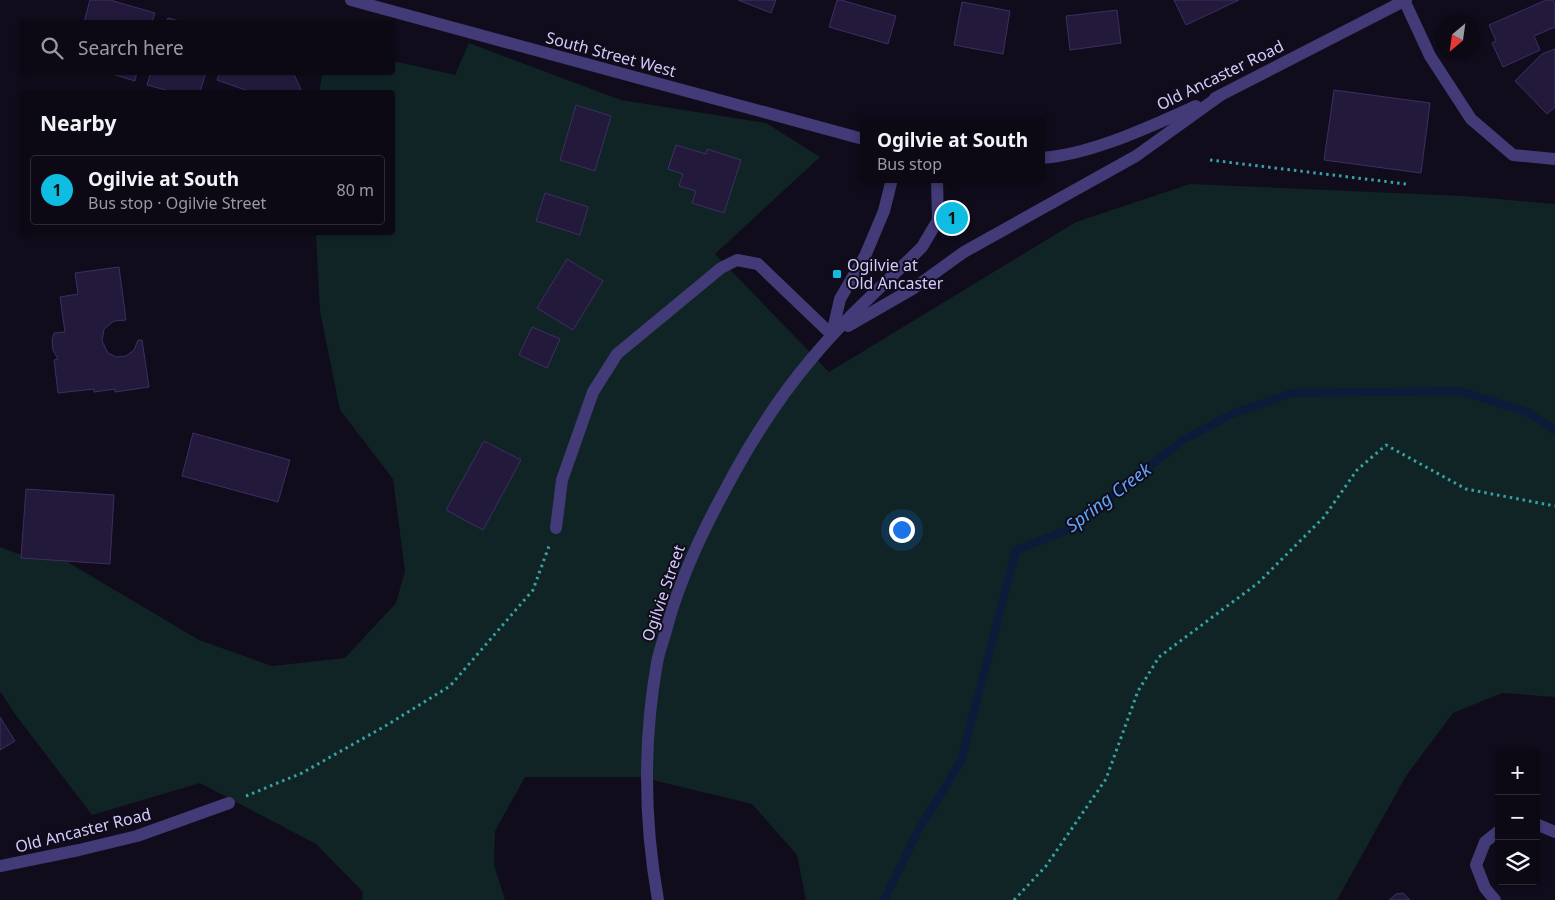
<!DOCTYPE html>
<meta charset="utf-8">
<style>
body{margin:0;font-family:"Noto Sans",sans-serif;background:#1a1722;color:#f1f3f6}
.controls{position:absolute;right:15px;bottom:15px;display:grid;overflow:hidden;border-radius:5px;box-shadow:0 1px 4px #0004}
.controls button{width:45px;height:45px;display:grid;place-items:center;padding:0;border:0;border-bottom:1px solid #2c2a34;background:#0c0915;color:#f1f3f6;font:25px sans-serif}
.compass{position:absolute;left:1435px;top:15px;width:45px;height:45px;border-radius:50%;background:#0c0915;box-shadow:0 1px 4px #0004;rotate:209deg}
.you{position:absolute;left:901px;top:529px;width:18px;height:18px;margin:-12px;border:4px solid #fff;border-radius:50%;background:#1a73e8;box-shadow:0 0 0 8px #1a73e833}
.badge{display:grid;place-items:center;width:32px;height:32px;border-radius:50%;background:#10bde2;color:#111;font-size:16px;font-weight:700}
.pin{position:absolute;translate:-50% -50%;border:2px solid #fff;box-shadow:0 1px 5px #0006}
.popup{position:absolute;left:860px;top:118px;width:185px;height:65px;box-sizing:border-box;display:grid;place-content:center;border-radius:5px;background:#0c0915;filter:drop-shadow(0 1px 4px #0005);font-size:16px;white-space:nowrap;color:#9a9aa0}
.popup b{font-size:19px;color:#f1f3f6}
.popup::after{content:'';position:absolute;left:50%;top:100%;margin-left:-10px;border:10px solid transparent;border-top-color:#0c0915}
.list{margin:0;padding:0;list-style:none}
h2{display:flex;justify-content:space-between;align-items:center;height:65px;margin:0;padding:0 20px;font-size:21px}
h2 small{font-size:16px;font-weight:400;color:#9a9aa0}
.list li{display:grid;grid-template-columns:32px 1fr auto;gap:15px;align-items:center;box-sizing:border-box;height:70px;margin:0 10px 10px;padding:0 10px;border:1px solid #2c2a34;border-radius:5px}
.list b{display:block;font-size:19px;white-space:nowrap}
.list p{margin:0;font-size:16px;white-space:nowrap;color:#9a9aa0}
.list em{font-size:16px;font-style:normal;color:#9a9aa0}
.icon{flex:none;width:28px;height:28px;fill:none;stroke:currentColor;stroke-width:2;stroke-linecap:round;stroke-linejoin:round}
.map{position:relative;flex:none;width:1555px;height:900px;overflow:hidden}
.search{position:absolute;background:#0c0915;box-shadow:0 1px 4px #0004;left:20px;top:20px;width:375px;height:55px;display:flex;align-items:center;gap:12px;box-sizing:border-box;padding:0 18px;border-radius:5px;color:#9a9aa0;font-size:19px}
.panel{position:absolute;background:#0c0915;box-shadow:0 1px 4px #0004;left:20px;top:90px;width:375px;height:145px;border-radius:5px}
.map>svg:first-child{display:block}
.green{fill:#102425}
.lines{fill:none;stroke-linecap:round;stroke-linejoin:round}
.stream{stroke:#0d1b3a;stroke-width:8}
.building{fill:#231a3b;stroke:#3d2e65}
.path{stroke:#35a3a5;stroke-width:3;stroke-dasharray:2.5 4;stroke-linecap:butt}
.minor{stroke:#423b77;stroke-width:12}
.poi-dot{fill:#10bde2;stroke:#100c1c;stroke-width:2}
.labels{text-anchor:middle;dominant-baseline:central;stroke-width:4;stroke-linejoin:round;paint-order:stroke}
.street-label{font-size:16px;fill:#d4cbfb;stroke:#100c1c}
.poi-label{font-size:16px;fill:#d4cbfb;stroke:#100c1c;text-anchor:start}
.water-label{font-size:18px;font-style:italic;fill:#60a4f4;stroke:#100c1c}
</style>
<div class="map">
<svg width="1555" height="900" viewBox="0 0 1555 900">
<rect width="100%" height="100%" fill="#100c1c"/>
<polygon class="green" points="469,43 621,100 766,123 820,157 715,254 829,372 1076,222 1190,184 1463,196 1555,204 1555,697 1502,693 1453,713 1406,776 1337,900 806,900 797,855 752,804 640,777 525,777 495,831 494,865 505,900 362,900 363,892 316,844 200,783 92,815 15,714 2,694 0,692 0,547 24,556 59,557 199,640 272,666 345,658 396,603 405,571 393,479 340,410 320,311 316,233 392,232 392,92 319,92 323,73 392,72 393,61 455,75"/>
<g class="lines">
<polyline class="stream" points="884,900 919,829 961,761 1016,550 1070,529 1183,440 1232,414 1292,393 1460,391 1527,412 1555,430"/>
</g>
<g class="building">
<polygon points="90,0 110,0 155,13 152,22 84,22"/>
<polygon points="738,0 776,0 771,13"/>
<polygon points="837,0 841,0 896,16 888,44 829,27"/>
<polygon points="1174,0 1239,0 1186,25"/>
<polygon points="1546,0 1553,0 1555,5 1555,27 1534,36 1540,50 1503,67 1492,43 1496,41 1489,25"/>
<polygon points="962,2 1010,11 1003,54 954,45"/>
<polygon points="1117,10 1121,43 1070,50 1066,16"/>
<polygon points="168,18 183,22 166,22"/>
<polygon points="1555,49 1555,107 1547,114 1515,81 1542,54"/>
<polygon points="106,72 137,72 135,81"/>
<polygon points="151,72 206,72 200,92 173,92 147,85"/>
<polygon points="220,72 285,72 286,74 293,72 302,92 251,92 217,80"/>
<polygon points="1334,90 1430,103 1421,173 1324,160"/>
<polygon points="576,105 611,116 595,171 560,160"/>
<polygon points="676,145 706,154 707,149 741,160 724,213 692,203 696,191 679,186 683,174 668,169"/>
<polygon points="545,193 588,207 580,235 536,221"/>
<polygon points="567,259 603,281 573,330 537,308"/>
<polygon points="119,267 126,320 114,321 104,329 102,341 108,353 116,357 126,356 134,350 138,340 142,340 149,387 115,392 115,389 94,392 94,389 58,393 54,360 58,359 53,350 52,340 54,333 65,332 60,297 78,294 75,273"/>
<polygon points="532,327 560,339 547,368 519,355"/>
<polygon points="193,433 290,460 278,502 182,476"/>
<polygon points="484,441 521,460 483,530 446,510"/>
<polygon points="26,489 114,495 110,564 21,558"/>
<polygon points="0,717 15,741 0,750"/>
<polygon points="1403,893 1410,900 1389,900 1396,894"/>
</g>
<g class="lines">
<g class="path">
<polyline points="1210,160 1406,184"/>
<polyline points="246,796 302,773 387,725 450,686 533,590 549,546"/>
<polyline points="1014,900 1046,866 1106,779 1138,691 1159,657 1258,583 1324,517 1357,470 1386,445 1466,489 1555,506"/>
</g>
<g class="minor">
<polyline points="351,0 863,139"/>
<polyline points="1404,0 1430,56 1471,119 1513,155 1555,159"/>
<polyline points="1215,98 1406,0"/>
<path d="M1041 158C1091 155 1151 126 1196 106"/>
<polyline points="848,326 914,288 964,252 1136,156 1221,95"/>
<polyline points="832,334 840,299 865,256 884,211 892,179"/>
<polyline points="556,528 562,480 593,392 617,354 721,268 737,260 758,264 832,335"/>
<polyline points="1536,824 1555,832"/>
<polyline points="0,866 79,850 137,836 229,803"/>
<path d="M658 900C644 821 643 742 657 663 659 651 664 639 667 627 680 579 700 536 724 492 749 444 778 398 813 357 846 317 886 283 922 247L938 220 937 179"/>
<polyline points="1495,900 1485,888 1476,865 1485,842 1499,831"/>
</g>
</g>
<rect class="poi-dot" x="832" y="269" width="10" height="10" rx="2.5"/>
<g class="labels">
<g class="street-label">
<text transform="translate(611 54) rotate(15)">South Street West</text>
<text transform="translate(1220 75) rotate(-26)">Old Ancaster Road</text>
<text transform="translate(663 593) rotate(-71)">Ogilvie Street</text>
<text transform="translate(83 830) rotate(-14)">Old Ancaster Road</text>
</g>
<g class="poi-label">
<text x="847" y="265">Ogilvie at<tspan x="847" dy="18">Old Ancaster</tspan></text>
</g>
<g class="water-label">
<text transform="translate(1108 497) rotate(-37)">Spring Creek</text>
</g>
</g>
</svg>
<div class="controls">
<button>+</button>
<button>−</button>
<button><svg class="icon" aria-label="layers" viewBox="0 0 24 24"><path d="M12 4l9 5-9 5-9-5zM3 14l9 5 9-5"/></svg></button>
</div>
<svg class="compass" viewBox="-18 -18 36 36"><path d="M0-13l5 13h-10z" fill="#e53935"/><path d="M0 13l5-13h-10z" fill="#9a9aa0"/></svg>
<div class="you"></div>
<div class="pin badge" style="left:952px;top:218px">1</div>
<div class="popup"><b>Ogilvie at South</b>Bus stop</div>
<div class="search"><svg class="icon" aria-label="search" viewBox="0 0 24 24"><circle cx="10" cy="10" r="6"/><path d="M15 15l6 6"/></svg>Search here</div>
<section class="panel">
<h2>Nearby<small></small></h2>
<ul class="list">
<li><span class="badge">1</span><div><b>Ogilvie at South</b><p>Bus stop · Ogilvie Street</p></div><em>80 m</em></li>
</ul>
</section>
</div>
